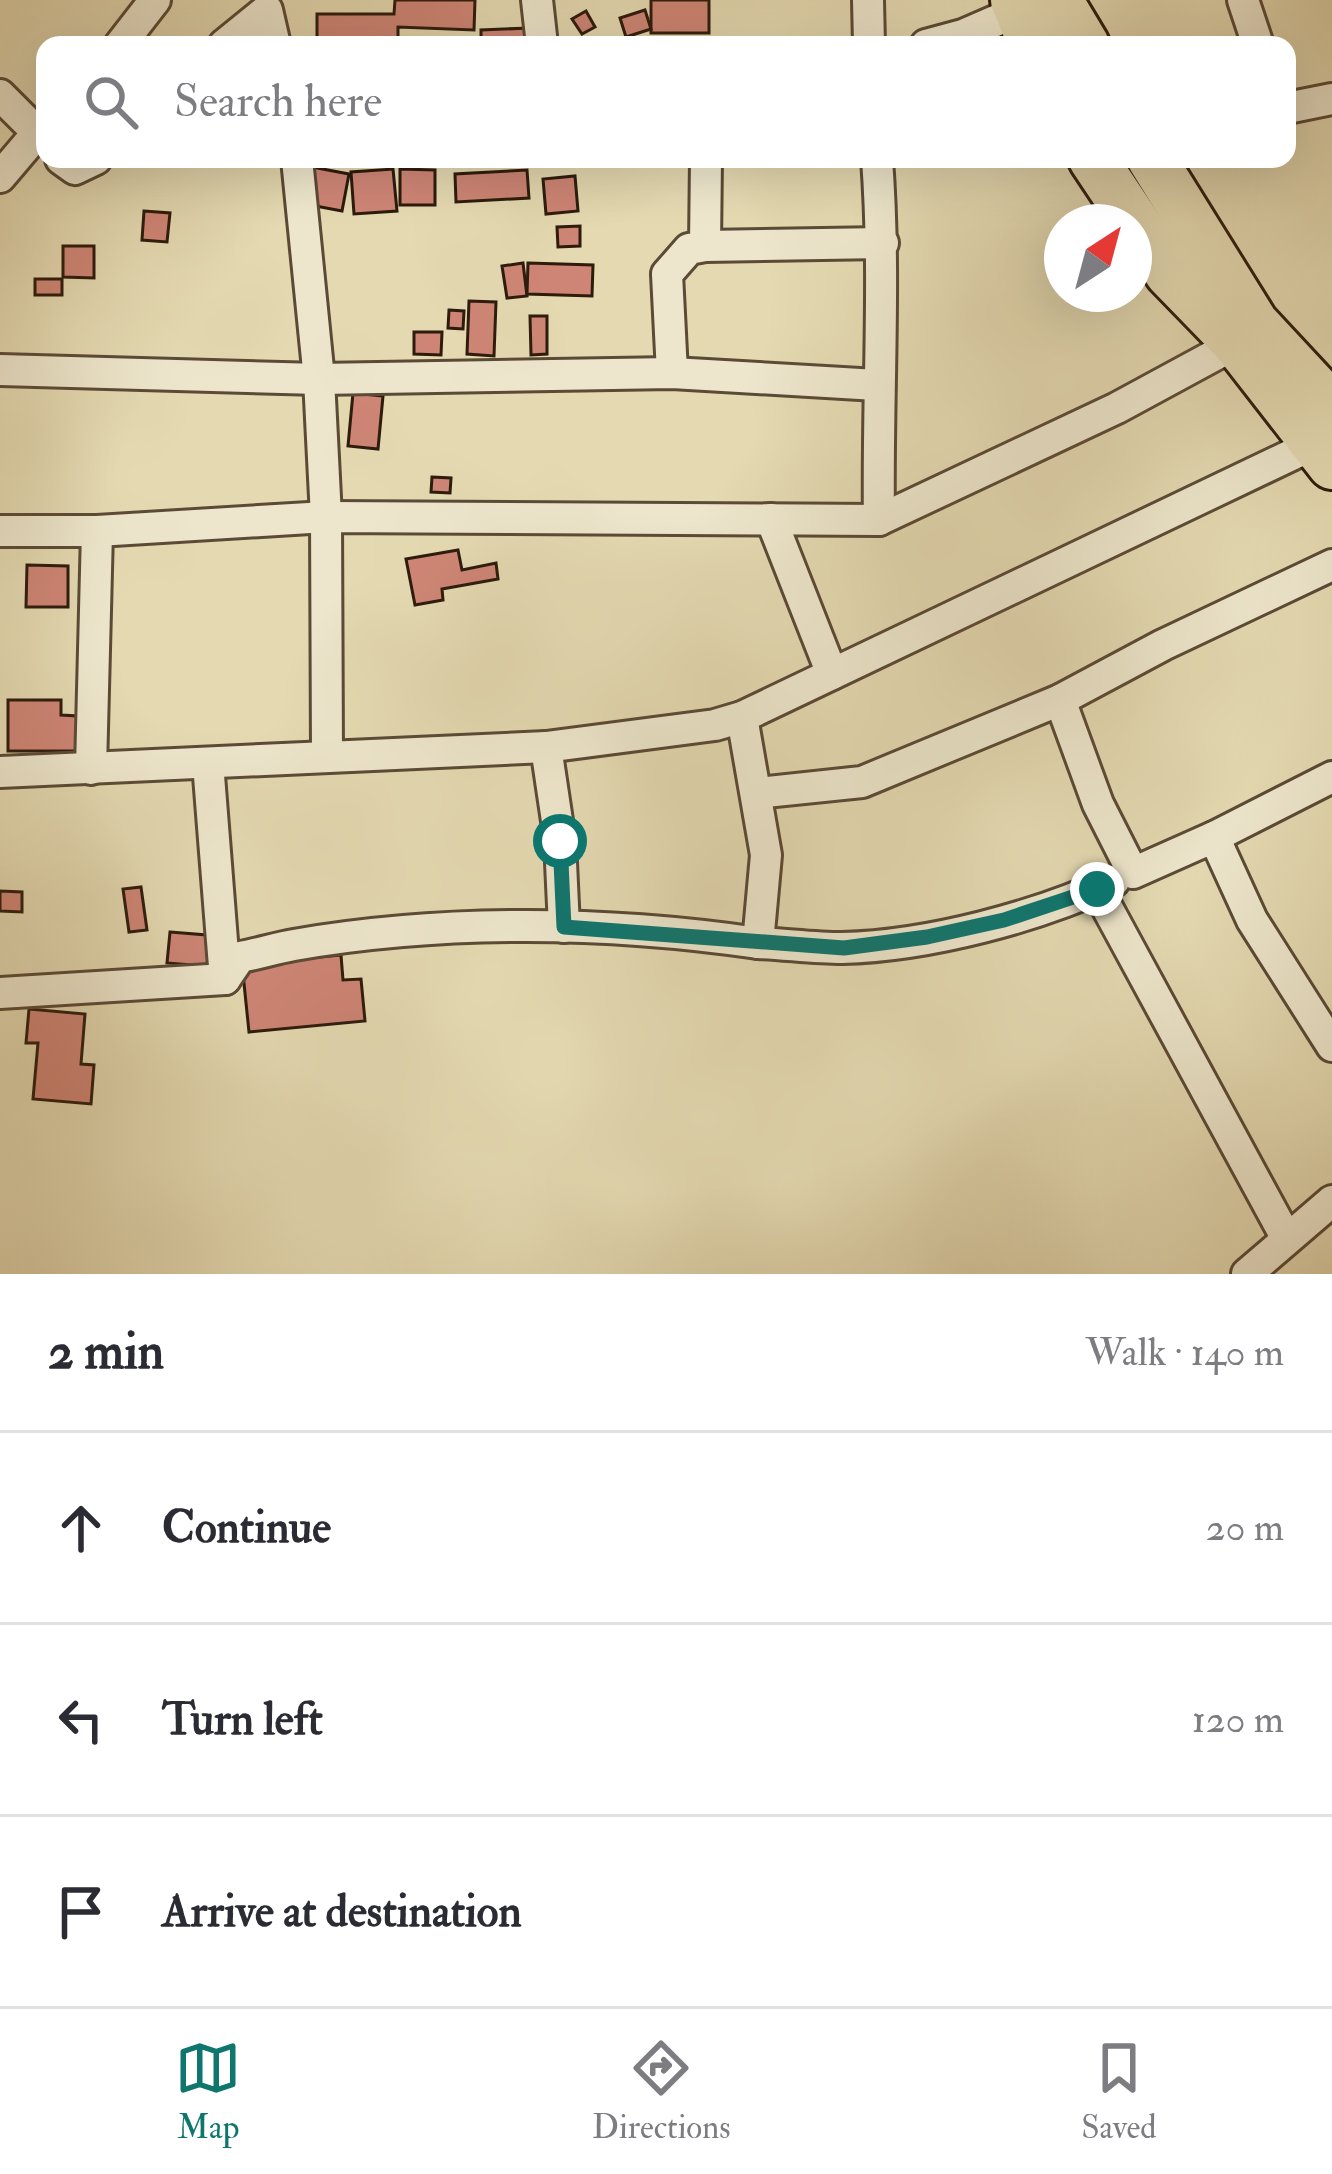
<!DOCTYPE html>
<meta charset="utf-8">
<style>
body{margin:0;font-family:"IM FELL Double Pica",serif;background:#f7f7f7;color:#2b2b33}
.compass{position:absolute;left:1044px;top:204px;width:108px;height:108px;border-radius:50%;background:#fff;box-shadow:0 12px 48px #0002;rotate:36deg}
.stop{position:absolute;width:36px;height:36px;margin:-27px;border:9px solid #0f766e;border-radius:50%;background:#fff}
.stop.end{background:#0f766e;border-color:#fff;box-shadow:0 3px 12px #0008}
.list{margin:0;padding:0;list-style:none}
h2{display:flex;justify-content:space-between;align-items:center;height:156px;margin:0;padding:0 48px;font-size:51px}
h2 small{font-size:39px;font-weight:400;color:#7c7c81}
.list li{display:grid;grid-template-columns:78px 1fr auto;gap:36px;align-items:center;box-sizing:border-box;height:192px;padding:0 48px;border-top:3px solid #e1e1e2}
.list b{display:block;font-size:45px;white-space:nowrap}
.list em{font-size:39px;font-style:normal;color:#7c7c81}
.icon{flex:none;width:66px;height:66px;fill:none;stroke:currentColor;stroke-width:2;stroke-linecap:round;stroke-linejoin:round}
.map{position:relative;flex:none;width:1332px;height:1274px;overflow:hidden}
.search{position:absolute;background:#fff;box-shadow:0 12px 48px #0002;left:36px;right:36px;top:36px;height:132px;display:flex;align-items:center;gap:30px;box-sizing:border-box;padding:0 42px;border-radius:24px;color:#7c7c81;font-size:45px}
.sheet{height:732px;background:#fff}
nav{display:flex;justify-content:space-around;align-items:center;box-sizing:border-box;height:168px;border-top:3px solid #e1e1e2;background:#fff;font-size:33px;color:#7c7c81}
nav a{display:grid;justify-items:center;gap:6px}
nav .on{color:#0f766e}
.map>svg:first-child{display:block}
.building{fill:#ce8575;stroke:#2d1b0d;stroke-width:3}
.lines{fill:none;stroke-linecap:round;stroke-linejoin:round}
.minor-casing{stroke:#5b4a36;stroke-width:36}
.primary-casing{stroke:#2d1b0d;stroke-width:54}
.minor{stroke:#ede6cc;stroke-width:30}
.primary{stroke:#e4d9b1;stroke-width:48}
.route{stroke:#0f766e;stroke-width:15}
</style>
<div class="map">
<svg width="1332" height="1274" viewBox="0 0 1332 1274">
<rect width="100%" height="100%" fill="#e4d9b1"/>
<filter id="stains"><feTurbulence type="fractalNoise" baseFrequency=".00167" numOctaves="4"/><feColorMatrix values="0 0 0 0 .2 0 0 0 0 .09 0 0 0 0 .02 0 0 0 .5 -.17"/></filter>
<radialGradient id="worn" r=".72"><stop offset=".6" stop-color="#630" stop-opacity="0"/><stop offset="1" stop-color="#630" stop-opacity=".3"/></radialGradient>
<g class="building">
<polygon points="395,0 475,0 474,30 398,27 398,45 317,45 317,14 394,14"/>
<rect x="651" y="0" width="58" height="33"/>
<polygon points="645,10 651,29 626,37 620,18"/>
<polygon points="586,11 595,27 582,34 572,19"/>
<polygon points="529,28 530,45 481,45 481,30"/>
<polygon points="312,167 349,174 342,211 305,204"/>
<polygon points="393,169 397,211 354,214 351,172"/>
<polygon points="400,169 435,170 435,205 400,205"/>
<polygon points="527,170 529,198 456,202 455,174"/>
<polygon points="575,176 578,211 546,214 543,179"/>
<polygon points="144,211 170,213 167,242 142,240"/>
<polygon points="580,226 580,246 558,247 557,227"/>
<polygon points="63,246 94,246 94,278 63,277"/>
<polygon points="523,263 527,296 507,298 502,266"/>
<polygon points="528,263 593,265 592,296 527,294"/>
<rect x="35" y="279" width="27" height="16"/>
<polygon points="469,301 496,302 494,356 467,354"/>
<polygon points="449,310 464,311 463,329 448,328"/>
<polygon points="530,316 547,316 547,354 531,355"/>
<polygon points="414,332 442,332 441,355 414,354"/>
<polygon points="353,393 383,396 378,449 348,446"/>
<polygon points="432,477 451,478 450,493 431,492"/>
<polygon points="458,550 462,570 496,563 498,579 442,589 443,600 415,605 406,559"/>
<polygon points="27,565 68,566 68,607 26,607"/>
<polygon points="8,700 61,700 61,715 78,716 78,751 8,751"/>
<polygon points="141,887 147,930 129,932 123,889"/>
<polygon points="0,891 22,892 22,912 0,911"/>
<polygon points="170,932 219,936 217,967 167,963"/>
<polygon points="341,955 343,980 361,979 365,1021 249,1032 242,964"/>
<polygon points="29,1009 85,1014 81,1064 94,1065 91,1104 33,1099 38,1043 26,1043"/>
</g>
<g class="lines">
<g class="minor-casing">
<g id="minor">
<polyline points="537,0 542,45"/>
<polyline points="868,0 869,45"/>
<polyline points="1243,0 1258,45"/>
<polyline points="120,45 155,0"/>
<polyline points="224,45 267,10 275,45"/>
<polyline points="926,45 963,35 1032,5"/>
<polyline points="0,95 45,140"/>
<polyline points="1287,108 1332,99"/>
<polyline points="61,159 75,169 96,159"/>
<polyline points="297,159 319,379 326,517 327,757"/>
<polyline points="0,177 45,124"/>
<polyline points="705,246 883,243"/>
<polyline points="0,370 319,379 672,373 877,385"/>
<polyline points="672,373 667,274 689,249 705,246 706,159"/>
<polyline points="771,519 832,674"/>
<polyline points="879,520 1117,408 1237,343"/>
<path d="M0 531H97L326 517 879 520C877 400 886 279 877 159"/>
<polyline points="1060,700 1098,804 1133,873 1214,837 1252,920 1332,1046"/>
<polyline points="546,747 560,841 564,927"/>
<polyline points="208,763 225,979"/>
<polyline points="91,769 97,531"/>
<polyline points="0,772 546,747 715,725 742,717 1327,438"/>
<polyline points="757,793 862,782 1060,700 1163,645 1332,565"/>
<polyline points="1214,837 1332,777"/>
<polyline points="1097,889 1287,1239"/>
<path d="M758 943C785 944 814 948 842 948 928 946 1037 917 1114 881"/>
<path d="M0 993 225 979 240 957C258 954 276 948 294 945 444 919 607 921 758 943L766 855 742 717"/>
<polyline points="1247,1274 1332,1201"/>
</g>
</g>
<g class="primary-casing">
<g id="primary">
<polyline points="1015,0 1033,45"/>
<polyline points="1058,0 1085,45"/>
<polyline points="1093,159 1169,273 1237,343 1332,465"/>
<polyline points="1152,159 1254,323 1332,407"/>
</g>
</g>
<use href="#minor" class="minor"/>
<use href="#primary" class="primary"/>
</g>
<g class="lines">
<polyline class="route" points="560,841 564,927 844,948 927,937 1004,920 1097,889"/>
</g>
<rect width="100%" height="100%" filter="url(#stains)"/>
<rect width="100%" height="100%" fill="url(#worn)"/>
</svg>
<svg class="compass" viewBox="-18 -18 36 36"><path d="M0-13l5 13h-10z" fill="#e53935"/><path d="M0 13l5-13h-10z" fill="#7c7c81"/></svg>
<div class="stop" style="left:560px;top:841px"></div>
<div class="stop end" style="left:1097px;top:889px"></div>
<div class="search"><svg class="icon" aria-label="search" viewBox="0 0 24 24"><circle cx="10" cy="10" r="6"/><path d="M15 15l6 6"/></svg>Search here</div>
</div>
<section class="sheet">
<h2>2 min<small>Walk · 140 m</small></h2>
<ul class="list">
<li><svg class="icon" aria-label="ahead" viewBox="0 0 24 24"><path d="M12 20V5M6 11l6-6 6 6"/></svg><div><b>Continue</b></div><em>20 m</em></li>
<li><svg class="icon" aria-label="left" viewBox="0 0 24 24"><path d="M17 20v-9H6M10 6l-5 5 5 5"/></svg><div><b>Turn left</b></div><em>120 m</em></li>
<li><svg class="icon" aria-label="arrive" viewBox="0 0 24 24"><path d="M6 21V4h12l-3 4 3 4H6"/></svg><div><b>Arrive at destination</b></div></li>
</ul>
</section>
<nav>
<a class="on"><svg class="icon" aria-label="map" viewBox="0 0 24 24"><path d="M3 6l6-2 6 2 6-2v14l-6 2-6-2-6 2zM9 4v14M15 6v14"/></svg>Map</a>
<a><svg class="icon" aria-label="directions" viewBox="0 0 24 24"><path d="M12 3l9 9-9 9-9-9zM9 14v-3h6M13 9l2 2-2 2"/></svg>Directions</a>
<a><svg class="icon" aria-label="saved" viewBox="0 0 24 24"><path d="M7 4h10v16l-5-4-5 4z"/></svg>Saved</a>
</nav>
